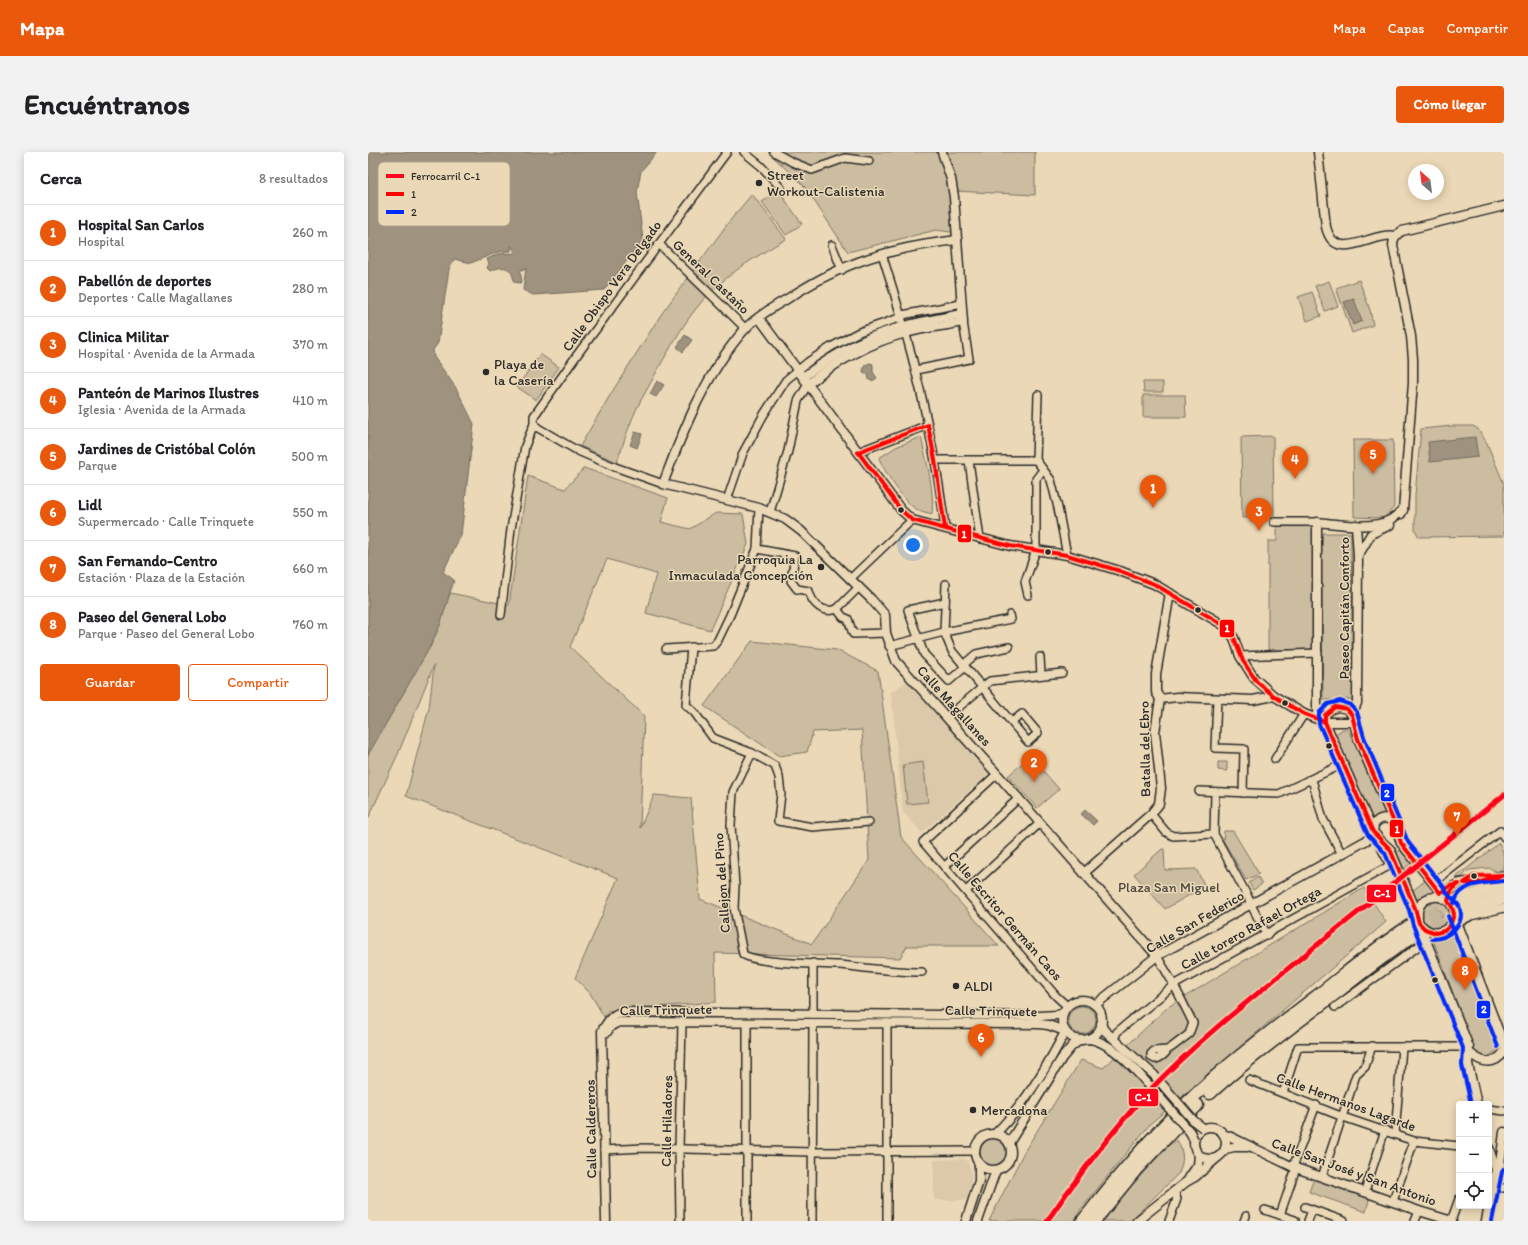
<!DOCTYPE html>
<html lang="es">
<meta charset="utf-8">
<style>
body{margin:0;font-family:Itim,sans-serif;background:#f2f2f2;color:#202124}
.controls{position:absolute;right:12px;bottom:12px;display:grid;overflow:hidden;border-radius:4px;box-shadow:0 2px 10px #0003}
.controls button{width:36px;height:36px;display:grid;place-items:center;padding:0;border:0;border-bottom:1px solid #e0e0e0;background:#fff;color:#202124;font:20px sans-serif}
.compass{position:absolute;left:1040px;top:12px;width:36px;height:36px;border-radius:50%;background:#fff;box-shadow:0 2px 10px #0003;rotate:332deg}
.you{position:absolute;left:545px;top:393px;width:14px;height:14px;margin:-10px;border:3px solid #fff;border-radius:50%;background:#1a73e8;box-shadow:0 0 0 6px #1a73e833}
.badge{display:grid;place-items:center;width:26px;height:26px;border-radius:50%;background:#ea580c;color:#fff;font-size:13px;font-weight:700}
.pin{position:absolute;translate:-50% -33px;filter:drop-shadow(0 1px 2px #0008)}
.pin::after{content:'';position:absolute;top:21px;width:14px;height:12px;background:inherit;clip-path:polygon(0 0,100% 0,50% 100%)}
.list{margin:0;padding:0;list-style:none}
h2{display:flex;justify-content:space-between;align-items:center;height:52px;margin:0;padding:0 16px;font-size:17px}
h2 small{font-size:13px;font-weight:400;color:#757577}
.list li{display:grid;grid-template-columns:26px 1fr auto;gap:12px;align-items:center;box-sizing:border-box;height:56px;padding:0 16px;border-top:1px solid #e0e0e0}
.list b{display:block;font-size:15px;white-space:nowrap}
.list p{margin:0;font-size:13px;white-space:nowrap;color:#757577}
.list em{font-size:13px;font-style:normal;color:#757577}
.actions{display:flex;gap:8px;padding:12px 16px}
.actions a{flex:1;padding:9px 0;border:1px solid #ea580c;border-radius:4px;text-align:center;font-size:14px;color:#ea580c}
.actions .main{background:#ea580c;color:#fff}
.icon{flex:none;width:22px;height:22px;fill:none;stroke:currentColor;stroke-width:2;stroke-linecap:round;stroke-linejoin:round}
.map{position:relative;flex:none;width:1136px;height:1069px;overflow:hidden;border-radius:4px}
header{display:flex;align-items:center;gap:24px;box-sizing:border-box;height:56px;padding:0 20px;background:#ea580c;color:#fff}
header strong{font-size:19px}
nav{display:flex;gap:22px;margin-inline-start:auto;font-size:14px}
.intro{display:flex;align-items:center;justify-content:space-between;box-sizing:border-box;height:96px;padding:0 24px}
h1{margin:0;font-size:28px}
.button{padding:10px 18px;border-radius:4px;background:#ea580c;color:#fff;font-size:14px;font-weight:700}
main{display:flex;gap:24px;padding:0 24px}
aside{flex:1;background:#fff;border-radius:4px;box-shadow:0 2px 10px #0003}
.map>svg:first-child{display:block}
.built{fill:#dbc9aa}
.green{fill:#ccbca0;stroke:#7c7466}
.water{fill:#9f937f;stroke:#71695d}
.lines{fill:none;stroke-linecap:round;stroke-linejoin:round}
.motorway-tunnel{stroke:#c5b59a;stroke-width:12;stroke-dasharray:12 6;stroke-linecap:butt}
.minor-casing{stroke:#2b2b2b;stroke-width:10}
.tertiary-casing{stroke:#2b2b2b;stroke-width:11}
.motorway-casing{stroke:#2b2b2b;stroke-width:15}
.minor{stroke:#ebd8b6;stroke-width:7}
.tertiary{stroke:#ebd8b6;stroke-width:8}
.motorway{stroke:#ebd8b6;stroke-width:12}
.tertiary-bridge-casing{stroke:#2b2b2b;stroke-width:11;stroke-linecap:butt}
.tertiary-bridge{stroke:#ebd8b6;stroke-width:8}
.bus-1-casing{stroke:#ebd8b6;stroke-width:7}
.bus-2-casing{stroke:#ebd8b6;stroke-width:7}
.bus-1{stroke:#f00;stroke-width:4}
.bus-2{stroke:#002aff;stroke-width:4}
.rail-1-casing{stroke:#ebd8b6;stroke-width:8}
.rail-1{stroke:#ff061d;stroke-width:5}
.poi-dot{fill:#2b2b2b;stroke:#ebd8b6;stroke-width:1.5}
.labels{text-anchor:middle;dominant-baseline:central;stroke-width:3;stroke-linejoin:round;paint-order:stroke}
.poi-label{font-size:14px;fill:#2b2b2b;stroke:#ebd8b6;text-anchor:start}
.street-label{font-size:14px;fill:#2b2b2b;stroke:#ebd8b6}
.park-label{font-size:14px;fill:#4b4842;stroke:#ebd8b6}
.key{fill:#ebd8b6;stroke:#b1a48c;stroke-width:1}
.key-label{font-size:11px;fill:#2b2b2b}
.line-badge{stroke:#ebd8b6;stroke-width:1.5}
.badge-label{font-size:11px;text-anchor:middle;font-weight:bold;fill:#fff}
</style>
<header>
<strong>Mapa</strong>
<nav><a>Mapa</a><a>Capas</a><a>Compartir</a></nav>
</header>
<div class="intro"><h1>Encuéntranos</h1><a class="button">Cómo llegar</a></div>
<main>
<aside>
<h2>Cerca<small>8 resultados</small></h2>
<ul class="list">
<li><span class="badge">1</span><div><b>Hospital San Carlos</b><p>Hospital</p></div><em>260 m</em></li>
<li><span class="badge">2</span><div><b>Pabellón de deportes</b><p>Deportes · Calle Magallanes</p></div><em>280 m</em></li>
<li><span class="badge">3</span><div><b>Clinica Militar</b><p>Hospital · Avenida de la Armada</p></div><em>370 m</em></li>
<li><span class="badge">4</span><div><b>Panteón de Marinos Ilustres</b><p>Iglesia · Avenida de la Armada</p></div><em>410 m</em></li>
<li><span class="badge">5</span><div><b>Jardines de Cristóbal Colón</b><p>Parque</p></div><em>500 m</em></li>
<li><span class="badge">6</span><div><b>Lidl</b><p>Supermercado · Calle Trinquete</p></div><em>550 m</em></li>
<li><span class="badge">7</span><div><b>San Fernando-Centro</b><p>Estación · Plaza de la Estación</p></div><em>660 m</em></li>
<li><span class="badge">8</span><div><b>Paseo del General Lobo</b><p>Parque · Paseo del General Lobo</p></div><em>760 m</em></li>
</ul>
<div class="actions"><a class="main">Guardar</a><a>Compartir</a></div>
</aside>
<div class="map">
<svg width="1136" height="1069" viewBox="0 0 1136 1069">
<rect width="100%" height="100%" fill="#ebd8b6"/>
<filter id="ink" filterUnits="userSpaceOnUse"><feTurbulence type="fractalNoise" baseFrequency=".025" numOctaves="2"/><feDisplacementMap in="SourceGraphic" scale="8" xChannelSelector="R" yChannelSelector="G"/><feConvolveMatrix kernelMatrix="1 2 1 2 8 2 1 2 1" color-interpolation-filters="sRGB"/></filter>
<g filter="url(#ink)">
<g class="built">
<polygon points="538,530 622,620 554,681 535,660 523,540"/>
<polygon points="597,1007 600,1010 604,1022 602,1041 598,1048 566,1048 566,1008"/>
</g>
<g class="green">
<polygon points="400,0 667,0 667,43 586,39 589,81 568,78 480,100 437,35"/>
<polygon points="411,39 434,72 418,83 394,50"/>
<path d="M384 42 418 87C391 103 363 119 341 142 321 162 308 186 294 210 287 223 279 237 272 250 262 269 256 290 249 310L212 294 244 240 292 164 360 71Z"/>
<polygon points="991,128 1002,158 1005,173 984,181 968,136"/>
<polygon points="961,129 970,154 957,159 947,134"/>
<polygon points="944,140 953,164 939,169 930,145"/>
<polygon points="172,202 191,215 168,248 149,235"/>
<polygon points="775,230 795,230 795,240 776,240"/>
<polygon points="775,243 817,243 818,265 775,265"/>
<polygon points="1084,274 1105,274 1110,277 1119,291 1136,332 1136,384 1051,385 1047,378 1047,343 1053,277"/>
<polygon points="905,284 906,365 874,366 873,285"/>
<path d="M553 285C558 307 567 340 564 362 559 360 553 360 548 357 536 350 516 319 511 306L528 295Z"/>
<polygon points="985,288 1025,288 1026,355 1016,366 986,365"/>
<polygon points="216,316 300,346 293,370 322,377 348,361 375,362 380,392 342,478 278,461 288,422 239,407 202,495 276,564 272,676 286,643 323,646 332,747 444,792 501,708 494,578 445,580 439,600 411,604 336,554 384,489 469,498 510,519 533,685 631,794 539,794 532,806 347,801 348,850 240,859 236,865 222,841 207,826 250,726 38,644 61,556 66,513 30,602 0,667 0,597 26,550 62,495 72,473 82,441 141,453 160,324 197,337"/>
<polygon points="909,372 947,372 947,498 900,498 900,389 909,389"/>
<polygon points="953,381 983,381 985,547 955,548"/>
<polygon points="975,577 980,578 1019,659 1018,662 1006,668 1003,667 966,583"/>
<polygon points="662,604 691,637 669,656 640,624"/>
<polygon points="555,610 560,650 539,652 535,613"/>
<polygon points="850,610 859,610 859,619 850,618"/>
<polygon points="856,679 865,679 891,722 878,728 855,688"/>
<path d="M1131 691C1136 699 1136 706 1135 716L1130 720 1121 716 1101 718 1094 725 1087 726Z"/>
<polygon points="794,697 796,697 797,718 828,717 837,734 797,757 766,722"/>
<polygon points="1033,697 1044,710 1035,718 1028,701"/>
<polygon points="890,725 894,732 885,738 881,731"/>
<polygon points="1058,728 1067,740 1051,751 1049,750 1044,739"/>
<polygon points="996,736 1018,770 782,972 713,1057 706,1069 621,1069 656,1000 713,908 735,916 800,855"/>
<circle cx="1068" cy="763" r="14"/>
<polygon points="1087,778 1131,889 1129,898 1120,905 1108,902 1065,788"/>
<circle cx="714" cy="868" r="14"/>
<circle cx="626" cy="1000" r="14"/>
<path d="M809 988C816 1000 816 1009 811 1021L762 1069H736L748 1050 801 993Z"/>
<polygon points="946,1026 1002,1044 998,1060 941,1040"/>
</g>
<g class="water">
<path d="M0 0H289L273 19 269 40 275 88 236 138 165 143 155 138 158 116 152 119 154 129 152 131 146 130C144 114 136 113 122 119L119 116 121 112 119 107 130 102 148 101 143 94V99L130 100 103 111 86 107 81 117 70 191 65 198 66 205 88 236 106 272 93 383 75 420 86 428 72 473 62 495 0 603Z"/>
<polygon points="986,147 994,169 985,173 976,150"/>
<polygon points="317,183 324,188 315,200 309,195"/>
<polygon points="502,211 505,212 505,220 509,226 504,229 501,228 500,222 496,221 495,219 497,213"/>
<polygon points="289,229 296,233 288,245 282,242"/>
<polygon points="267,280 274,282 269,296 262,293"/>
<polygon points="1107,285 1110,305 1062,310 1060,290"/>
<polygon points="717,658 729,669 725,673 713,662"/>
<circle cx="1068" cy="763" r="6"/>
</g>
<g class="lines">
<g class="motorway-tunnel">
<polyline points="1045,772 1089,749"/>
<polyline points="1048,782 1093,759"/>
</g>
<g class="minor-casing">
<g id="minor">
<polyline points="376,0 393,14 413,36"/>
<polyline points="406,0 424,10 444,18 477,6 501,9"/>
<polyline points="291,92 378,177"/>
<polyline points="464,93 474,118"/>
<path d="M514 102C543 192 566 283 577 376"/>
<polyline points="534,163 593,152"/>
<polyline points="548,218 601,207 595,170"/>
<polyline points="490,300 560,273"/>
<polyline points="567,308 668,308"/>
<polyline points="668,308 683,328 690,356 699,403"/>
<polyline points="668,308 670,243"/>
<polyline points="601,309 612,387"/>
<polyline points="295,332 247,315 210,299 170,276 166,272 166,264 209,203 359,0"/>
<polyline points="359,348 375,301 395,264 418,228 440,210 463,195 491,180 534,165"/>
<polyline points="402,360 420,299 430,249 440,232"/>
<polyline points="906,370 949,370"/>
<path d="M389 397 427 404 423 429 429 437 441 439C444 452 455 462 469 457"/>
<polyline points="482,427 544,368"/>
<polyline points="578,432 576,480 584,499 660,590 670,581 654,562 644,570"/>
<polyline points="660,443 657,430 668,398 668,327 675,318"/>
<polyline points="577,450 540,458 556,502 581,529 597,515"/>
<polyline points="469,457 475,465 480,467 485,482 518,481"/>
<polyline points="469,457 491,435"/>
<polyline points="133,463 143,377 157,294 166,272"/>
<polyline points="521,494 576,480 643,467 642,463"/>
<polyline points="323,495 318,553 326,560 345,586 384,601 407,614 411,625 413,642 410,669 445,675 501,670"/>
<polyline points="298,497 345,494 350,488 362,463 389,397 391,356"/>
<polyline points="872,504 950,501"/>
<polyline points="672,505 673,523"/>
<polyline points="595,513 608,502 641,495"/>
<polyline points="849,547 847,596 876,597 875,641"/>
<polyline points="579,565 622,529 694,521"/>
<path d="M384 601 365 640 363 673 367 734 366 756 375 802C386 812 453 812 471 813 499 816 526 820 554 820"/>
<polyline points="907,607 936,562"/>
<polyline points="629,622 555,690 688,844 699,854"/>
<polyline points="940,628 945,631 955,667 974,702"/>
<polyline points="831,639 911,642 975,612"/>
<polyline points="847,640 846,682 880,745 883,753 899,783"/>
<polyline points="783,662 798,680 805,684 846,682"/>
<polyline points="577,714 651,646"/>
<polyline points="1070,737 1071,728 1074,724 1132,679 1136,685"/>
<polyline points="598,739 672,671"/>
<polyline points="1067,744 1090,731 1136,723"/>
<polyline points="1080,749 1082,740 1090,733"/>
<polyline points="1090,771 1103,764 1136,756"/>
<path d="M789 804 806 833 825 871 821 882 804 895 799 898 786 899 783 902V905L787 907C791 907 798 902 799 898"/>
<polyline points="445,811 445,862"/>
<polyline points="967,855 1059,788"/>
<polyline points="379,871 379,1069"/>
<polyline points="746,887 749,880 806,833 1019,715 1021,711 1012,694 1013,689"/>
<polyline points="881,928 975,965 1046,989 1091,994"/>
<polyline points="915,941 930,895 1101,895"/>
<polyline points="1121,957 1136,959"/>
<polyline points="1027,982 1034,895"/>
<polyline points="236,998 275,996 445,1000 607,999"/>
<polyline points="925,1015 948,953"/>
<polyline points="954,1025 988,923 997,915 1004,894"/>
<polyline points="1121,1036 1136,1036"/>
<polyline points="997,1039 1017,978"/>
<polyline points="1025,1049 1046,989"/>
<polyline points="937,1055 976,1069"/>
<polyline points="897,1058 927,1068"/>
<polyline points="912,1063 928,1016"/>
<polyline points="312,1069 311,997 314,870"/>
<polyline points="444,1069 445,871"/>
<polyline points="519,1069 519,871"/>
<polyline points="801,1069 809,1047 806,1039"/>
<polyline points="876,1069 878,1064"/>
<polyline points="940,1069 944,1058"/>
<polyline points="1047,1069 1051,1059"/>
<polyline points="1083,1069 1091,1047"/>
</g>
</g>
<g class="tertiary-casing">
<g id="tertiary">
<path d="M950 0 958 75C967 113 1004 79 1027 84"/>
<path d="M589 88C564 91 539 95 515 102 481 111 448 128 419 147 405 155 388 165 377 177 338 221 315 278 295 332L391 356 417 367 433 379 503 447 517 463 518 481 528 509 629 622 789 804"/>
<polyline points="391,166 533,358 544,368 642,394 699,403 752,419 786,432 857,474 866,486 872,504 886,526 906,544 936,562 957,570 986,570"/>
<path d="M435 225C465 203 500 183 537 174 555 169 575 166 594 162"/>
<path d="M440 232C466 211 505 189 538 181 556 176 576 174 595 170L586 45 583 27 574 0"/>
<path d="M1035 358C1031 361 1027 365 1022 368 1004 378 970 372 949 370V560L957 570 1005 680 1013 689 1022 697 1050 763"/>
<path d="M1033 362 1035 358 1045 231V207L1043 184 1025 93C1025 86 1028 82 1034 79L1136 54"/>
<polyline points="990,404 1003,382 1022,373"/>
<polyline points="792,547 809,545 885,548 906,544"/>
<polyline points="984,563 989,551 990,404 988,373"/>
<polyline points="957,570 957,563 963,557 970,555 979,557 984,563 990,587 1028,675 1033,691 1070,737 1075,746"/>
<path d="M1005 680 1006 673C1011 665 1018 665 1025 669"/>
<polyline points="716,721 783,662 791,652 793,636 787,580 792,547 788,540 788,522 802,441"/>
<polyline points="1086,762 1136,893"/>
<path d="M1054 774C1073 793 1098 765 1080 749 1076 746 1071 744 1066 745 1052 746 1047 759 1051 771L1101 895 1100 912 1109 952"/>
<circle cx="714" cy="868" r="20"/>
<polyline points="727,853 789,804 1008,683"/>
<polyline points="733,872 736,878 786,923"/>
<polyline points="239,880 243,874 251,870 671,872 680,873 697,879"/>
<path d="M721 887C742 889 766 916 779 931"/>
<path d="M1102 901C1113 911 1126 914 1136 900"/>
<circle cx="842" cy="991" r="16"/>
<circle cx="625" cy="1000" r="18"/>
<path d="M627 982C655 955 679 915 697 880"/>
<polyline points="856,983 861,984 925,1015 1051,1059 1084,1069"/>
<polyline points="641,991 694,906 704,894 712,888"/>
<polyline points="1121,996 1128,1018"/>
<polyline points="857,997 866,995 879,995"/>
<polyline points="821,1026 830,1013 831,1003"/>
<path d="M238 1069 234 879C240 869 244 861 256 860L671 864 689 863 695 861"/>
<polyline points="598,1069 611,1029 611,1012"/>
<polyline points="610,1069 628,1018"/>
<polyline points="769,1069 818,1030 827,1025 850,1005"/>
<polyline points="1118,1069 1128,1018 1132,1012 1136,980"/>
</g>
</g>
<g class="motorway-casing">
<g id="motorway">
<polyline points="1089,749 1115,740 1136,736"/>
<polyline points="1093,759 1136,746"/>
<path d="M842 941C877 909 915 881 952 853 984 829 1015 803 1048 782"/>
<path d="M715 1069C755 1017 797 969 846 926 879 897 914 871 948 845 980 820 1011 793 1045 772"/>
<polyline points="726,1069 769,1016 829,953"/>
</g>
</g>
<use href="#minor" class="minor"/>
<use href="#tertiary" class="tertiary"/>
<use href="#motorway" class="motorway"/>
<g class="tertiary-bridge-casing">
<g id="tertiary-bridge">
<polyline points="786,923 826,969 835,976"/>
<polyline points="779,931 822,980 826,988"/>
</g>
</g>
<use href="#tertiary-bridge" class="tertiary-bridge"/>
<g class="bus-1-casing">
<g id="bus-1">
<polyline points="490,300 533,358 544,368 642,394 699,403 752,419 786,432 857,474 866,486 875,509 889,530 906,544 924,555 936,562 957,570"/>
<polyline points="490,300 560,273 567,308 577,376"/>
<path d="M967 555 979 557 984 563 990 587 1028 675 1033 691 1072 741 1082 734 1091 732C1084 736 1081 742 1080 749L1084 755 1086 762 1082 774 1076 779 1068 781 1057 777 1051 771 1047 756 1022 697 1005 680 957 570V563Z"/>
<polygon points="1136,723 1109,731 1096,731 1106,724"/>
</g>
</g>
<g class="bus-2-casing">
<g id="bus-2">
<path d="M1086 751C1093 730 1117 731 1136 729"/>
<polyline points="1080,764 1130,895"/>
<path d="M1064 787C1080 787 1099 772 1091 754 1088 748 1083 747 1080 742 1078 740 1077 737 1075 734L1040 690 996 585 989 560 983 553 972 549 960 552 951 561V572L1000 683 1017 701 1041 758 1045 773 1095 896 1094 913 1103 952"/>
<polyline points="1124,1069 1134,1020 1136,1017"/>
</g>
</g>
<use href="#bus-1" class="bus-1"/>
<use href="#bus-2" class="bus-2"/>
<g class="rail-1-casing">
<path id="rail-1" d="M679 1069C711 1023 744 978 782 938 832 886 889 842 944 797 1008 746 1072 694 1136 643"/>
</g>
<use href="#rail-1" class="rail-1"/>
</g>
</g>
<g class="poi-dot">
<circle cx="391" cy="31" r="4"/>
<circle cx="118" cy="220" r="4"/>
<circle cx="533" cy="358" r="3.5"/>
<circle cx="680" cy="400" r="3.5"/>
<circle cx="453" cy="415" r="4"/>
<circle cx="830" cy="458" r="3.5"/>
<circle cx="917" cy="551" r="3.5"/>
<circle cx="961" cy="594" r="3.5"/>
<circle cx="1106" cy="724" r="3.5"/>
<circle cx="1067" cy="828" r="3.5"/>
<circle cx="588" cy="834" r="4"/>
<circle cx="605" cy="958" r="4"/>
</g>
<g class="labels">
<g class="poi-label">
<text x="399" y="23">Street<tspan x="399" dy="16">Workout-Calistenia</tspan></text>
<text x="126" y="212">Playa de<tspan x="126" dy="16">la Casería</tspan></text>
<text x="445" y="407" text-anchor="end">Parroquia La<tspan x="445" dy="16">Inmaculada Concepción</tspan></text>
<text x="596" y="834">ALDI</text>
<text x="613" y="958">Mercadona</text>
</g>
<g class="street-label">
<text transform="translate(343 125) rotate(44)">General Castaño</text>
<text transform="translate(244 134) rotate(-54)">Calle Obispo Vera Delgado</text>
<text transform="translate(976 456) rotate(-90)">Paseo Capitán Conforto</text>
<text transform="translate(586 554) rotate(48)">Calle Magallanes</text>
<text transform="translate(777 597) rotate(-91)">Batalla del Ebro</text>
<text transform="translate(354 731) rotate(-94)">Callejon del Pino</text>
<text transform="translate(637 764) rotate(49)">Calle Escritor Germán Caos</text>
<text transform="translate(827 770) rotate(-30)">Calle San Federico</text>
<text transform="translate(883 776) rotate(-29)">Calle torero Rafael Ortega</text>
<text transform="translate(298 858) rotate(-1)">Calle Trinquete</text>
<text transform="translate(623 859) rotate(1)">Calle Trinquete</text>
<text transform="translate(978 950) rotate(20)">Calle Hermanos Lagarde</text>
<text transform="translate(299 969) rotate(-89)">Calle Hiladores</text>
<text transform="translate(223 977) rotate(-91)">Calle Caldereros</text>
<text transform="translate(986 1020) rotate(20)">Calle San José y San Antonio</text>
</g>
<g class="park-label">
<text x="801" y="735">Plaza San Miguel</text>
</g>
</g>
<rect x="10" y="10" width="132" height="64" rx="6" class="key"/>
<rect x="18" y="22" width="18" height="4" fill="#ff061d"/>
<rect x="18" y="40" width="18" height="4" fill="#f00"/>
<rect x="18" y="58" width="18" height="4" fill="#002aff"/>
<g class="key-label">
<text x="43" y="28">Ferrocarril C-1</text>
<text x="43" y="46">1</text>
<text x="43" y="64">2</text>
</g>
<g class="line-badge">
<rect x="589" y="372" width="15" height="19" rx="4" fill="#f00"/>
<rect x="851" y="467" width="16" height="19" rx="4" fill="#f00"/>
<rect x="1012" y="631" width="15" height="19" rx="4" fill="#002aff"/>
<rect x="1021" y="667" width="15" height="19" rx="4" fill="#f00"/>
<rect x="998" y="732" width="31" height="19" rx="4" fill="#ff061d"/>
<rect x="1108" y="848" width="15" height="19" rx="4" fill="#002aff"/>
<rect x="760" y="936" width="31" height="19" rx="4" fill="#ff061d"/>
</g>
<g class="badge-label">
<text x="596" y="386">1</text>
<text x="859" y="480">1</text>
<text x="1019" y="645">2</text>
<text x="1029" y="681">1</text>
<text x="1014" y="745">C-1</text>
<text x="1116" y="861">2</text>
<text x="775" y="949">C-1</text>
</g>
</svg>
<div class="controls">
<button>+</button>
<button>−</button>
<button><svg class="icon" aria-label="locate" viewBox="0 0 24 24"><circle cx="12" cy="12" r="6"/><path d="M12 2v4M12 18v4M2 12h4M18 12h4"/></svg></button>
</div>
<svg class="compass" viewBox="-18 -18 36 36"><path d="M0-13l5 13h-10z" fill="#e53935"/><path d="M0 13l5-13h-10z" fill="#757577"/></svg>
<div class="you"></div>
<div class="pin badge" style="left:785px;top:356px">1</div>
<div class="pin badge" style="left:666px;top:630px">2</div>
<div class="pin badge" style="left:891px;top:379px">3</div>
<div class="pin badge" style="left:927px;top:327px">4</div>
<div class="pin badge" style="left:1005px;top:322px">5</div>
<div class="pin badge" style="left:613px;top:905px">6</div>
<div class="pin badge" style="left:1089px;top:684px">7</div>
<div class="pin badge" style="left:1097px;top:838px">8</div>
</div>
</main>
